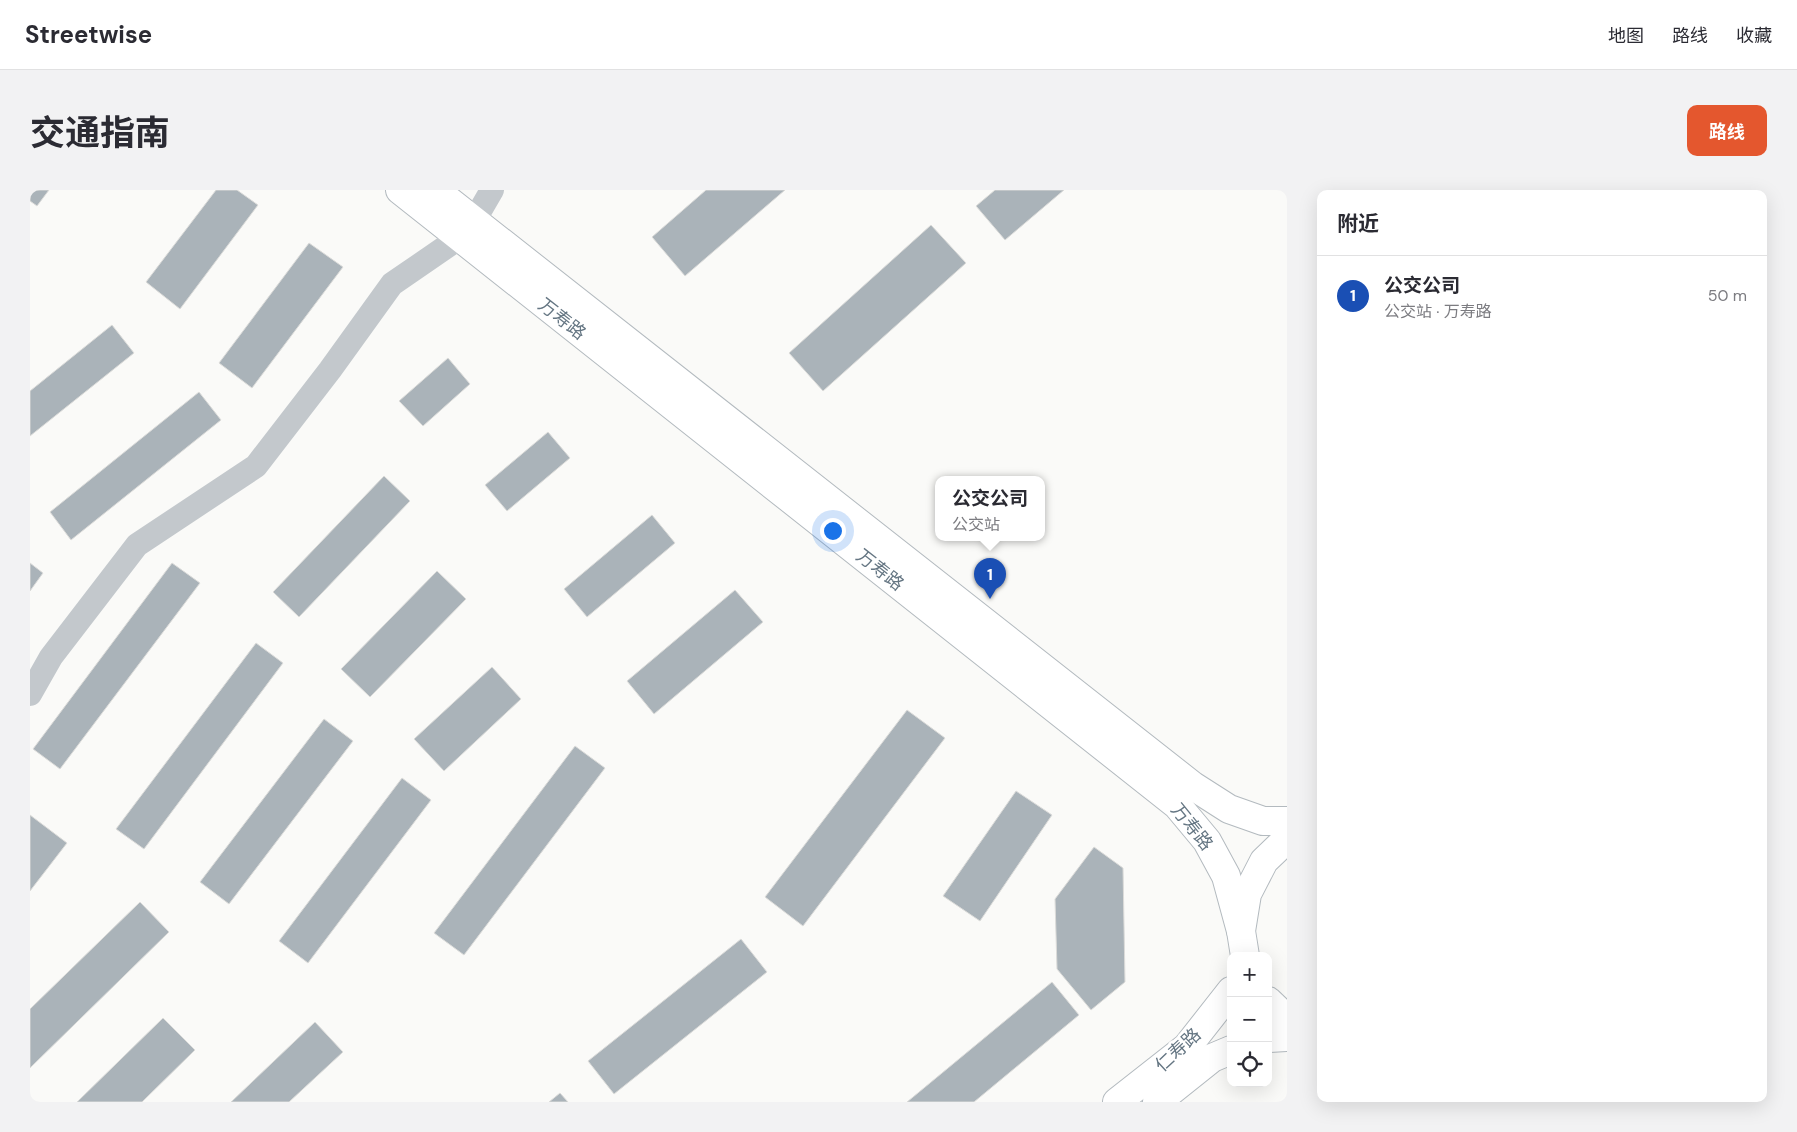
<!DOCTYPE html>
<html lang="zh">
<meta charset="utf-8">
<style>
body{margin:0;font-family:"DM Sans","Noto Sans SC",sans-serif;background:#f2f2f3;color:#2b2b33}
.controls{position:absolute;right:15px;bottom:15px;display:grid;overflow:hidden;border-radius:10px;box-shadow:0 5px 20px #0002}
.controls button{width:45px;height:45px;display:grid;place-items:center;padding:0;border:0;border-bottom:1px solid #e1e1e2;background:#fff;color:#2b2b33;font:25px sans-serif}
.you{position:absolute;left:802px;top:340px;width:18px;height:18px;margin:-12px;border:4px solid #fff;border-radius:50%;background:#1a73e8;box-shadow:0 0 0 8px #1a73e833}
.badge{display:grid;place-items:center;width:32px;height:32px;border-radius:50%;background:#e4572e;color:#fff;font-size:16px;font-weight:700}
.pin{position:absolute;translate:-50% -41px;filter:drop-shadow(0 1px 2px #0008)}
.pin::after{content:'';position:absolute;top:26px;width:18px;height:15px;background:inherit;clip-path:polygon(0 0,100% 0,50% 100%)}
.popup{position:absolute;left:905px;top:286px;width:110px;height:65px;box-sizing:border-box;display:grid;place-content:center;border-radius:10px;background:#fff;filter:drop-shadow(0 1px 4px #0005);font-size:16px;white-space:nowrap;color:#7c7c81}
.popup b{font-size:19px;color:#2b2b33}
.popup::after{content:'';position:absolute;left:50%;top:100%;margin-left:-10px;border:10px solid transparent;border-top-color:#fff}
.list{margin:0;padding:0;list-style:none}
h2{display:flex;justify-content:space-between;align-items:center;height:65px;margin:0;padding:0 20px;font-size:21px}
h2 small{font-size:16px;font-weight:400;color:#7c7c81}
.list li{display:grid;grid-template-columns:32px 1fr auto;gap:15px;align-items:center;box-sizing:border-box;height:80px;padding:0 20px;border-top:1px solid #e1e1e2}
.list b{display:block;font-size:19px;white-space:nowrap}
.list p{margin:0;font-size:16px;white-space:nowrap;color:#7c7c81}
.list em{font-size:16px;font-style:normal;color:#7c7c81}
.icon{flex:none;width:28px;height:28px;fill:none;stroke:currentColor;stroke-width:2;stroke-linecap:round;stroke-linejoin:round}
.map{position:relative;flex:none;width:1257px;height:912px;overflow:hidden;border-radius:10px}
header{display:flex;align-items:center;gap:30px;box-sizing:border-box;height:70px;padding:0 25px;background:#fff;border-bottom:1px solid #e1e1e2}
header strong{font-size:24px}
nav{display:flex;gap:28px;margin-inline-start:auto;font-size:18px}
.intro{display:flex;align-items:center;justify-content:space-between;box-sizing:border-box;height:120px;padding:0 30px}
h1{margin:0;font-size:35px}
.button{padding:12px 22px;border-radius:10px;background:#e4572e;color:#fff;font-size:18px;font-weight:700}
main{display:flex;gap:30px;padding:0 30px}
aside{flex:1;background:#fff;border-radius:10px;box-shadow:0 5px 20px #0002}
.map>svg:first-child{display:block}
.building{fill:#aab3b9;stroke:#dcdcda}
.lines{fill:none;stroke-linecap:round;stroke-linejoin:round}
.secondary-casing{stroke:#b3babf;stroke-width:30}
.minor{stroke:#c3c8cc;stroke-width:24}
.secondary{stroke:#fff;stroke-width:28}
.labels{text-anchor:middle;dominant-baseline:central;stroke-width:5;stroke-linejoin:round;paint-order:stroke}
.street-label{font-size:18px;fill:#657683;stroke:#fff}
</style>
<header>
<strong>Streetwise</strong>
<nav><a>地图</a><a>路线</a><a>收藏</a></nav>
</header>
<div class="intro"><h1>交通指南</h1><a class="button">路线</a></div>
<main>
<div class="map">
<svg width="1257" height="912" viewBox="0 0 1257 912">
<rect width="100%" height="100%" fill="#fafaf8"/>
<g class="building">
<polygon points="0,0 19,0 7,16 0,11"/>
<polygon points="186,0 207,0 228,15 150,119 116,92"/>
<polygon points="676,0 755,0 655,86 622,47"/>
<polygon points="965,0 1034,0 975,50 946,16"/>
<polygon points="901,35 936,73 793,201 759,163"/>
<polygon points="279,53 313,77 222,198 189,173"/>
<polygon points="82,135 104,163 0,246 0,201"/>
<polygon points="418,168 440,194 393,236 369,211"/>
<polygon points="169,202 191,230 41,350 20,322"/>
<polygon points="518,242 540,268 477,321 455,295"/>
<polygon points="354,286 380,311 269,427 243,402"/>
<polygon points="622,325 645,353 557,427 534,399"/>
<polygon points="0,373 13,383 0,401"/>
<polygon points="142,373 170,393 30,579 3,559"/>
<polygon points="407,381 436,409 340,507 311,479"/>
<polygon points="705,400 733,432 624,524 597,491"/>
<polygon points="226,453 253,473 114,659 86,639"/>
<polygon points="462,477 491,509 414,581 384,549"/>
<polygon points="877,520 915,548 773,736 735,707"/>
<polygon points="294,529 323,551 199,714 170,692"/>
<polygon points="545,556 575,578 434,765 404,743"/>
<polygon points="372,588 401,610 278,773 249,751"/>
<polygon points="986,601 1022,625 950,731 913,706"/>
<polygon points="0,625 37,653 0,701"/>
<polygon points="1064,657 1093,678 1095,792 1061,820 1027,779 1025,709"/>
<polygon points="110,712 139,742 0,878 0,819"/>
<polygon points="711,749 737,782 584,904 558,871"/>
<polygon points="1022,792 1049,825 944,912 877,912"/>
<polygon points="133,828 165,860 112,912 47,912"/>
<polygon points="285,832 313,862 259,912 201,912"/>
<polygon points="530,903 538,912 519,912"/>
</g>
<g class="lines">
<g class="secondary-casing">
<g id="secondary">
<polyline points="370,0 1147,615 1177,651 1196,686 1211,741"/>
<polyline points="405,0 1163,596 1199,619 1233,631 1257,631"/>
<polyline points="1215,766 1211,741 1217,704 1234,671 1257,649"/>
<polyline points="1238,811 1257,829"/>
<polyline points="1238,848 1257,847"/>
<polyline points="1087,912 1157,857 1201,801"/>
<polyline points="1127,912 1182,868 1201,860"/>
</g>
</g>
<polyline class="minor" points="0,504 21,467 107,355 226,276 300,180 362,94 429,48 444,31 462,0"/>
<use href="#secondary" class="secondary"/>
</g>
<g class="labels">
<g class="street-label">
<text transform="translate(532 129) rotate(38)">万寿路</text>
<text transform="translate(850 380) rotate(38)">万寿路</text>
<text transform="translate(1162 637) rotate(51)">万寿路</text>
<text transform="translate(1148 860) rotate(-43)">仁寿路</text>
</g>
</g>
</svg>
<div class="controls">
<button>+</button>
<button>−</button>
<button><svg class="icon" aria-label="locate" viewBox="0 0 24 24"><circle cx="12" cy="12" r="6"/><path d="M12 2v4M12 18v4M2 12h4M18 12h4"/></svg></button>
</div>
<div class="you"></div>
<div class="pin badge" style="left:960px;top:409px;background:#1a4fb4">1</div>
<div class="popup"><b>公交公司</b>公交站</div>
</div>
<aside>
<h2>附近<small></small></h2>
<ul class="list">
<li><span class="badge" style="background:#1a4fb4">1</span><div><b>公交公司</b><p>公交站 · 万寿路</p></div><em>50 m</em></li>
</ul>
</aside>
</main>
